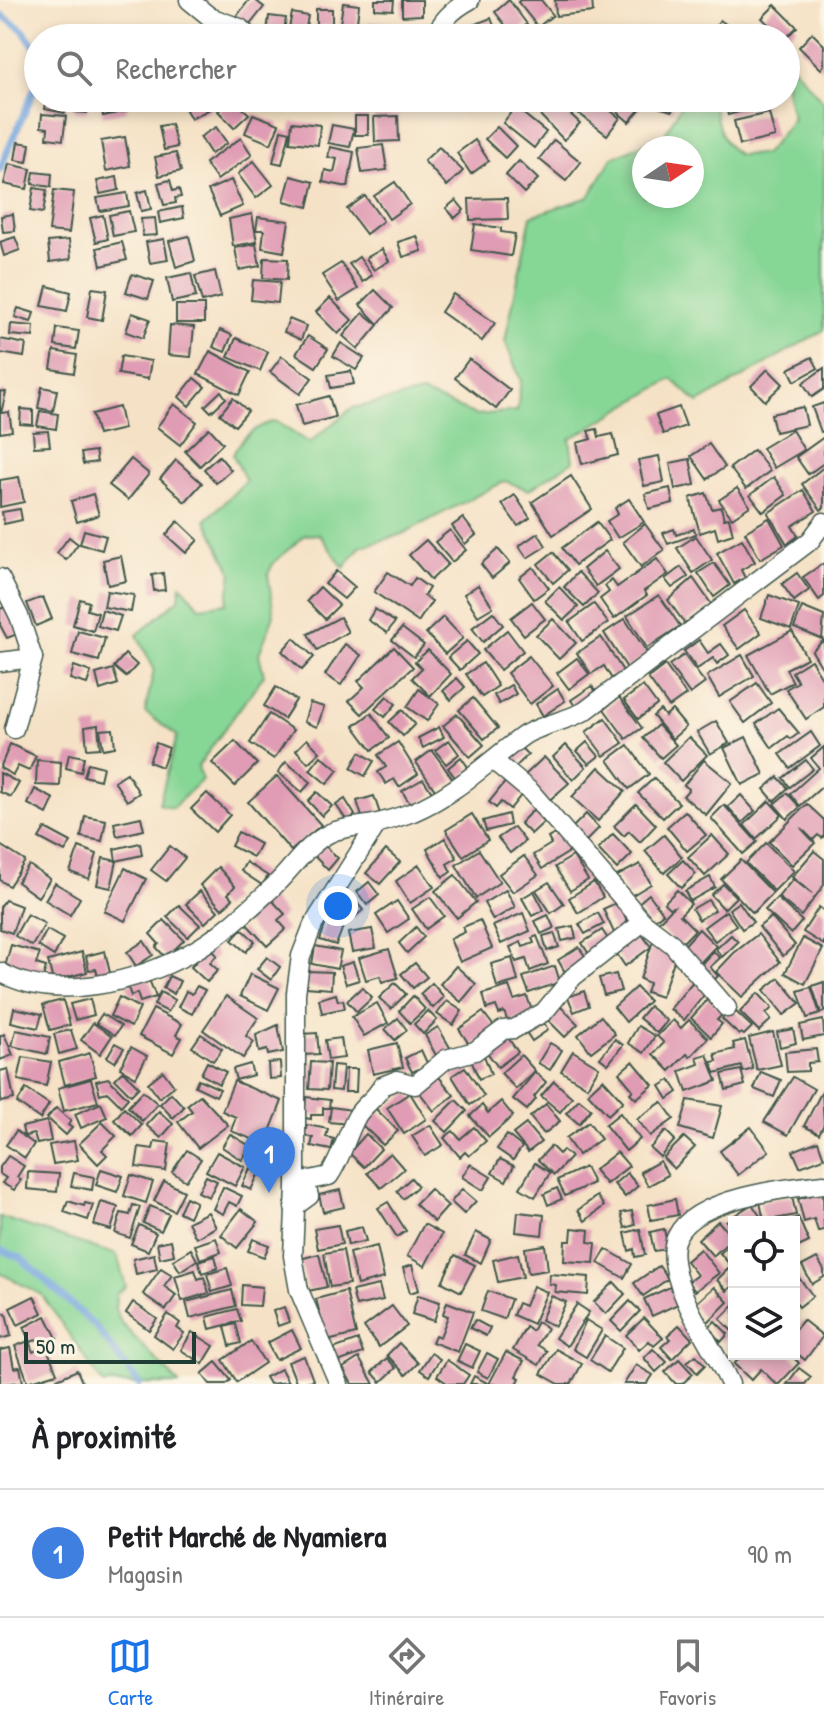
<!DOCTYPE html>
<html lang="fr">
<meta charset="utf-8">
<style>
body{margin:0;font-family:"Patrick Hand",sans-serif;background:#f2f2f2;color:#202124}
.controls{position:absolute;right:24px;bottom:24px;display:grid;overflow:hidden;border-radius:0px;box-shadow:0 4px 12px #0003}
.controls button{width:72px;height:72px;display:grid;place-items:center;padding:0;border:0;border-bottom:2px solid #e0e0e0;background:#fff;color:#202124;font:40px sans-serif}
.compass{position:absolute;left:632px;top:136px;width:72px;height:72px;border-radius:50%;background:#fff;box-shadow:0 4px 12px #0003;rotate:77deg}
.scale{position:absolute;left:24px;bottom:20px;width:172px;box-sizing:border-box;padding-left:8px;border:4px solid #1f3d34;border-top:0;font-size:22px;line-height:28px;white-space:nowrap;color:#1f3d34;-webkit-text-stroke:6px #fcf5e5;paint-order:stroke}
.you{position:absolute;left:338px;top:906px;width:28px;height:28px;margin:-20px;border:6px solid #fff;border-radius:50%;background:#1a73e8;box-shadow:0 0 0 12px #1a73e833}
.badge{display:grid;place-items:center;width:52px;height:52px;border-radius:50%;background:#1a73e8;color:#fff;font-size:26px;font-weight:700}
.pin{position:absolute;translate:-50% -66px;filter:drop-shadow(0 2px 4px #0008)}
.pin::after{content:'';position:absolute;top:42px;width:28px;height:24px;background:inherit;clip-path:polygon(0 0,100% 0,50% 100%)}
.list{margin:0;padding:0;list-style:none}
h2{display:flex;justify-content:space-between;align-items:center;height:104px;margin:0;padding:0 32px;font-size:34px}
h2 small{font-size:26px;font-weight:400;color:#757577}
.list li{display:grid;grid-template-columns:52px 1fr auto;gap:24px;align-items:center;box-sizing:border-box;height:128px;padding:0 32px;border-top:2px solid #e0e0e0}
.list b{display:block;font-size:30px;white-space:nowrap}
.list p{margin:0;font-size:26px;white-space:nowrap;color:#757577}
.list em{font-size:26px;font-style:normal;color:#757577}
.icon{flex:none;width:44px;height:44px;fill:none;stroke:currentColor;stroke-width:2;stroke-linecap:round;stroke-linejoin:round}
.map{position:relative;flex:none;width:824px;height:1384px;overflow:hidden}
.search{position:absolute;background:#fff;box-shadow:0 4px 12px #0003;left:24px;right:24px;top:24px;height:88px;display:flex;align-items:center;gap:20px;box-sizing:border-box;padding:0 28px;border-radius:44px;color:#757577;font-size:30px}
.sheet{height:232px;background:#fff}
nav{display:flex;justify-content:space-around;align-items:center;box-sizing:border-box;height:112px;border-top:2px solid #e0e0e0;background:#fff;font-size:22px;color:#757577}
nav a{display:grid;justify-items:center;gap:4px}
nav .on{color:#1a73e8}
.map>svg:first-child{display:block}
.green{fill:#86d695;stroke:#528a64;stroke-width:2;fill-rule:evenodd}
.lines{fill:none;stroke-linecap:round;stroke-linejoin:round}
.stream{stroke:#74a6df;stroke-width:7}
.building{fill:#e09cb4}
.street-casing{stroke:#3f564a;stroke-width:21}
.street{stroke:#fff;stroke-width:18}
</style>
<div class="map">
<svg width="824" height="1384" viewBox="0 0 824 1384">
<rect width="100%" height="100%" fill="#fcf5e5"/>
<filter id="ink" filterUnits="userSpaceOnUse"><feTurbulence type="fractalNoise" baseFrequency=".0125" numOctaves="2"/><feDisplacementMap in="SourceGraphic" scale="16" xChannelSelector="R" yChannelSelector="G"/><feConvolveMatrix kernelMatrix="1 2 1 2 8 2 1 2 1" color-interpolation-filters="sRGB"/></filter>
<filter id="wash" filterUnits="userSpaceOnUse"><feTurbulence type="fractalNoise" baseFrequency=".006" numOctaves="4" result="noise"/><feDisplacementMap in="SourceGraphic" scale="32" xChannelSelector="R" yChannelSelector="G"/><feGaussianBlur stdDeviation="1.8" result="paint"/><feColorMatrix in="noise" values="0 0 0 0 0 0 0 0 0 0 0 0 0 0 0 0 0 1.4 0 .05"/><feComposite in="paint" operator="in"/></filter>
<g filter="url(#wash)">
<rect width="100%" height="100%" fill="#f5e2c6"/>
<g class="green">
<path d="M791 64 824 103V330L698 403 672 379 570 439 573 461 529 490 505 481 402 534 360 547 344 568 319 534 305 535 274 562 268 574 274 615 259 654 264 675 198 766 202 780 172 808 159 804 177 736 145 712 154 669 137 635 179 599 181 585 200 607 227 603 232 573 206 520 246 481 233 455C241 437 256 426 275 421L309 443 352 408 422 393 476 415 517 411 521 381 505 341 531 216 589 197 612 158 665 134 685 98H712C717 120 719 141 738 155L765 154 793 119C789 102 780 79 791 64ZM644 148H692V196H644Z"/>
<polygon points="0,1217 117,1255 126,1287 116,1294 115,1309 121,1323 179,1384 103,1384 42,1295 0,1273"/>
</g>
<g class="lines">
<g class="stream">
<polyline points="0,14 23,30 38,51"/>
<polyline points="0,169 37,83 38,69"/>
<polyline points="0,1250 20,1257 96,1327 139,1384"/>
</g>
</g>
<g id="blocks">
<g class="building">
<polygon points="249,0 255,0 264,7 249,26 237,16"/>
<polygon points="375,0 394,0 393,10 375,9"/>
<polygon points="402,0 422,0 422,15 402,16"/>
<polygon points="509,0 527,24 513,35 495,12"/>
<polygon points="520,0 541,0 553,15 538,27 518,2"/>
<polygon points="555,0 592,0 593,12 556,16"/>
<polygon points="343,3 359,5 355,38 338,38"/>
<polygon points="775,5 797,27 786,38 782,38 762,18"/>
<polygon points="316,9 332,9 332,25 316,26"/>
<polygon points="292,13 308,16 304,38 287,38"/>
<polygon points="269,16 286,18 283,38 266,38"/>
<polygon points="491,18 497,34 486,38 474,38 470,26"/>
<polygon points="720,20 746,38 709,36"/>
<polygon points="368,22 389,22 390,38 369,38"/>
<polygon points="413,28 414,38 395,38 394,30"/>
<polygon points="812,33 824,45 824,65 821,69 799,47"/>
<polygon points="47,98 68,98 65,113 45,109"/>
<polygon points="76,98 88,98 87,113 75,112"/>
<polygon points="113,98 124,98 127,111 103,116 100,101"/>
<polygon points="186,98 207,98 212,108 191,119 181,101"/>
<polygon points="232,98 249,114 234,128 218,111"/>
<polygon points="553,98 580,123 564,140 538,113"/>
<polygon points="587,98 594,98 620,118 607,135 577,112"/>
<polygon points="602,98 631,98 642,107 629,122"/>
<polygon points="644,98 676,98 672,111 643,103"/>
<polygon points="763,98 765,105 728,115 724,99"/>
<polygon points="515,107 546,132 534,148 503,123"/>
<polygon points="769,113 775,137 740,145 734,121"/>
<polygon points="42,114 66,116 63,140 47,138 48,128 41,127"/>
<polygon points="253,114 279,124 271,144 245,133"/>
<rect x="355" y="116" width="13" height="19"/>
<polygon points="398,116 399,141 375,142 374,117"/>
<polygon points="292,122 320,125 318,145 290,142"/>
<polygon points="171,124 177,147 164,150 159,126"/>
<polygon points="332,125 354,129 350,147 328,143"/>
<polygon points="216,127 227,143 211,154 200,137"/>
<polygon points="497,127 516,146 505,158 485,139"/>
<polygon points="281,130 290,132 282,164 273,162"/>
<polygon points="125,137 130,166 106,171 101,141"/>
<polygon points="241,138 252,155 217,180 205,163"/>
<polygon points="475,140 489,161 471,174 457,153"/>
<polygon points="554,140 581,162 566,181 539,159"/>
<polygon points="18,142 30,144 27,162 15,160"/>
<polygon points="383,145 387,170 362,173 358,148"/>
<polygon points="330,147 354,152 348,187 323,182 325,170 334,172 337,159 328,157"/>
<polygon points="439,147 463,171 447,186 424,161"/>
<polygon points="176,153 181,171 159,176 155,157"/>
<polygon points="254,161 273,185 256,198 238,174"/>
<polygon points="519,161 538,179 524,193 506,175"/>
<polygon points="9,164 31,169 27,189 4,184"/>
<polygon points="34,172 52,174 51,187 32,184"/>
<polygon points="291,176 314,182 308,207 284,201"/>
<polygon points="117,177 119,190 100,194 97,181"/>
<polygon points="170,180 173,191 179,189 181,197 175,198 176,203 164,205 158,183"/>
<polygon points="231,180 243,206 220,216 208,190"/>
<polygon points="395,182 410,204 389,219 374,196"/>
<polygon points="34,188 47,190 43,213 30,211"/>
<polygon points="54,190 74,192 69,233 49,231"/>
<polygon points="147,190 151,209 141,211 137,193"/>
<polygon points="127,193 129,206 100,211 97,198"/>
<polygon points="365,196 383,221 366,234 347,209"/>
<polygon points="507,198 508,219 470,220 469,199"/>
<polygon points="456,200 464,210 455,218 446,208"/>
<polygon points="182,207 184,218 160,223 158,212"/>
<polygon points="129,211 134,232 113,236 109,215"/>
<polygon points="13,214 15,231 3,232 1,216"/>
<polygon points="252,214 257,242 233,246 229,219"/>
<polygon points="103,215 108,239 96,242 90,218"/>
<polygon points="258,217 289,221 284,252 262,248 264,230 256,230"/>
<polygon points="155,218 157,235 143,236 141,219"/>
<polygon points="475,224 501,228 501,232 515,234 511,256 471,250"/>
<polygon points="189,236 195,261 176,267 169,241"/>
<polygon points="417,236 422,251 403,257 398,242"/>
<polygon points="15,237 20,250 4,256 0,242"/>
<polygon points="164,239 168,260 150,263 146,242"/>
<polygon points="69,240 71,259 50,262 48,242"/>
<polygon points="122,242 127,260 101,266 97,248"/>
<polygon points="256,244 260,266 239,270 235,248"/>
<polygon points="382,249 389,261 374,270 366,258"/>
<polygon points="359,257 372,275 363,282 349,264"/>
<polygon points="264,258 288,259 287,280 263,278"/>
<polygon points="341,263 358,289 339,301 322,275"/>
<polygon points="215,271 221,297 202,302 195,276"/>
<polygon points="191,273 196,297 172,302 167,278"/>
<polygon points="132,274 154,281 148,299 126,292"/>
<polygon points="253,280 280,282 278,303 251,300"/>
<polygon points="47,286 71,292 67,311 42,306"/>
<polygon points="92,288 107,290 102,320 87,317"/>
<polygon points="375,290 393,308 378,324 360,305"/>
<polygon points="453,294 495,323 482,341 441,312"/>
<polygon points="330,298 352,320 338,334 316,312"/>
<rect x="176" y="305" width="28" height="18"/>
<polygon points="18,308 34,313 31,322 15,317"/>
<polygon points="132,313 150,319 143,338 126,332"/>
<polygon points="363,313 378,325 358,349 343,336"/>
<polygon points="289,319 306,326 301,340 284,332"/>
<polygon points="11,324 34,326 33,337 10,335"/>
<polygon points="170,325 194,327 191,357 168,355"/>
<polygon points="57,328 79,331 76,349 55,346"/>
<polygon points="220,330 232,335 225,352 213,347"/>
<polygon points="308,336 328,349 316,367 296,354"/>
<polygon points="236,338 268,352 260,371 228,357"/>
<polygon points="0,339 26,344 24,357 0,353"/>
<polygon points="341,343 364,358 356,370 333,356"/>
<polygon points="54,351 77,355 74,373 51,369"/>
<polygon points="210,351 250,372 239,395 198,374"/>
<polygon points="121,356 151,361 148,379 118,374"/>
<polygon points="282,356 312,378 300,394 270,372"/>
<polygon points="812,357 818,368 795,381 789,369"/>
<polygon points="469,359 510,390 496,409 455,378"/>
<polygon points="824,368 824,389 812,397 803,383"/>
<polygon points="768,369 783,384 765,401 751,386"/>
<polygon points="351,371 354,384 331,388 328,375"/>
<polygon points="194,378 205,387 189,406 179,397"/>
<polygon points="42,387 57,390 53,411 38,408"/>
<polygon points="0,391 6,392 1,413 9,412 12,431 0,433"/>
<polygon points="221,391 226,398 211,412 205,406"/>
<polygon points="329,396 335,417 302,426 296,405"/>
<polygon points="233,398 248,411 235,426 220,414"/>
<polygon points="824,403 824,431 821,432 812,407"/>
<polygon points="174,404 197,422 180,445 157,427"/>
<polygon points="119,407 124,429 98,435 92,414"/>
<polygon points="679,407 686,426 663,434 656,415"/>
<polygon points="803,407 807,425 775,432 771,414"/>
<polygon points="21,409 33,410 33,425 20,424"/>
<polygon points="40,411 58,414 56,429 37,426"/>
<polygon points="209,428 223,443 200,466 185,451"/>
<polygon points="597,429 599,437 613,434 618,455 582,464 577,443 591,439 588,431"/>
<polygon points="792,430 804,450 774,468 762,448"/>
<polygon points="48,431 50,446 34,447 33,432"/>
<polygon points="824,437 824,463 808,474 796,457"/>
<polygon points="709,444 725,467 707,479 691,456"/>
<polygon points="754,450 770,471 746,489 730,468"/>
<polygon points="95,451 97,462 83,464 81,453"/>
<polygon points="219,456 231,470 216,483 204,469"/>
<polygon points="659,456 664,482 644,486 638,460"/>
<polygon points="131,459 149,474 128,500 109,485"/>
<polygon points="690,459 695,485 675,489 670,463"/>
<polygon points="176,460 202,483 185,502 160,479"/>
<polygon points="824,467 824,508 821,510 802,484"/>
<polygon points="571,476 592,509 553,535 532,502"/>
<polygon points="19,477 24,502 0,507 0,480"/>
<polygon points="774,477 786,495 763,512 750,495"/>
<polygon points="670,488 673,503 649,509 645,494"/>
<polygon points="737,488 750,506 732,518 719,500"/>
<polygon points="803,490 816,511 792,526 798,536 787,544 768,513"/>
<polygon points="706,493 712,509 721,507 724,519 729,518 733,534 718,539 715,528 700,533 690,498"/>
<polygon points="93,494 99,515 77,522 71,501"/>
<polygon points="515,495 530,518 518,526 502,504"/>
<polygon points="629,499 644,522 618,538 607,521 618,514 615,508"/>
<polygon points="20,509 22,520 4,524 2,512"/>
<polygon points="463,518 476,535 465,544 452,526"/>
<polygon points="769,518 784,545 760,559 745,532"/>
<polygon points="178,521 198,540 186,553 166,535"/>
<polygon points="597,522 610,540 575,565 562,548"/>
<polygon points="645,524 664,550 641,567 623,542"/>
<polygon points="674,529 676,535 694,529 696,534 668,544 663,533"/>
<polygon points="84,530 106,536 102,550 80,544"/>
<polygon points="450,530 466,550 452,562 435,542"/>
<polygon points="538,533 546,546 527,558 519,546"/>
<polygon points="696,536 712,560 693,573 677,548"/>
<polygon points="69,537 78,544 66,560 57,553"/>
<polygon points="742,539 755,562 741,570 745,578 734,584 717,553"/>
<polygon points="426,540 448,564 431,580 409,555"/>
<polygon points="498,549 510,563 492,578 481,564"/>
<polygon points="605,551 619,569 596,586 583,569"/>
<polygon points="553,552 568,570 553,583 538,564"/>
<polygon points="121,556 126,581 108,585 103,560"/>
<polygon points="657,559 668,574 644,591 647,595 614,619 600,599 609,592 605,586 612,580 617,587"/>
<polygon points="714,563 730,585 714,597 698,573"/>
<polygon points="824,563 824,596 819,600 803,577"/>
<polygon points="533,567 549,588 534,599 519,578"/>
<polygon points="681,567 688,577 672,588 665,579"/>
<polygon points="336,571 355,587 344,599 325,584"/>
<polygon points="388,572 410,586 415,578 429,588 424,596 432,601 418,622 374,592"/>
<polygon points="578,572 598,593 584,607 564,587"/>
<polygon points="163,573 165,590 154,591 152,575"/>
<polygon points="797,573 809,590 794,601 782,584"/>
<polygon points="693,578 712,605 685,624 668,600"/>
<polygon points="478,585 493,607 478,616 464,594"/>
<polygon points="320,587 339,605 325,619 307,601"/>
<polygon points="559,587 578,607 564,620 545,601"/>
<polygon points="107,591 134,595 131,612 104,607"/>
<polygon points="659,595 680,626 647,648 627,616"/>
<polygon points="769,595 799,606 791,629 761,618"/>
<polygon points="43,597 52,619 36,626 27,603"/>
<polygon points="80,599 89,602 87,610 98,613 93,631 73,625"/>
<polygon points="532,602 545,619 524,635 511,618"/>
<polygon points="594,604 608,623 582,641 569,622"/>
<polygon points="9,605 20,633 7,638 0,625 0,609"/>
<polygon points="802,607 824,616 822,639 794,628"/>
<polygon points="375,609 395,622 387,633 368,620"/>
<polygon points="102,610 121,616 116,631 98,626"/>
<polygon points="744,610 761,633 739,649 722,626"/>
<polygon points="493,612 503,625 483,642 472,628"/>
<polygon points="340,617 348,632 317,650 308,634"/>
<polygon points="443,617 463,638 445,654 426,633"/>
<polygon points="553,619 576,643 559,659 536,635"/>
<polygon points="625,619 648,654 627,668 604,633"/>
<polygon points="402,628 424,645 414,657 392,640"/>
<polygon points="507,630 523,651 500,670 483,650"/>
<polygon points="78,631 105,638 99,661 72,654"/>
<polygon points="792,631 807,658 786,669 793,682 770,694 748,655"/>
<polygon points="601,637 623,671 612,679 604,666 591,674 577,653"/>
<polygon points="294,638 314,657 302,670 282,651"/>
<polygon points="699,640 708,653 721,644 729,655 717,664 713,658 697,669 684,651"/>
<polygon points="824,640 824,671 812,651"/>
<polygon points="467,641 478,654 460,670 448,657"/>
<polygon points="345,644 361,655 341,685 325,675"/>
<polygon points="394,647 413,667 362,714 349,701 364,687 358,681"/>
<polygon points="428,650 451,674 430,696 412,678 422,668 415,662"/>
<polygon points="125,654 137,665 126,677 114,667"/>
<polygon points="684,655 705,683 690,694 669,665"/>
<polygon points="742,655 754,676 719,697 707,676"/>
<polygon points="529,656 553,686 530,704 507,673"/>
<polygon points="577,658 589,674 569,689 557,673"/>
<polygon points="811,660 824,681 824,707 806,719 786,689 798,682 792,672"/>
<polygon points="483,663 498,686 482,697 466,674"/>
<polygon points="665,665 686,695 669,707 648,678"/>
<polygon points="74,666 91,672 87,684 70,679"/>
<polygon points="113,669 118,684 100,690 96,674"/>
<polygon points="457,678 465,687 451,700 443,691"/>
<polygon points="757,683 771,703 745,723 730,702"/>
<polygon points="511,685 516,694 499,704 494,695"/>
<polygon points="592,686 598,695 577,709 571,700"/>
<polygon points="643,686 657,705 638,719 624,700"/>
<polygon points="276,687 296,700 284,719 264,706"/>
<polygon points="419,689 439,704 427,721 407,707"/>
<polygon points="558,689 565,701 543,716 536,704"/>
<polygon points="387,696 396,704 385,717 375,709"/>
<polygon points="619,697 642,728 626,739 604,709"/>
<polygon points="473,698 498,728 484,739 459,710"/>
<polygon points="310,703 324,707 317,727 304,722"/>
<polygon points="778,708 799,733 791,739 788,736 772,748 756,724"/>
<polygon points="402,710 415,724 403,736 389,722"/>
<polygon points="660,710 665,716 672,710 686,727 672,739 653,716"/>
<polygon points="371,713 389,738 372,750 354,726"/>
<polygon points="269,714 293,730 274,759 250,743"/>
<polygon points="457,714 484,745 470,757 443,726"/>
<polygon points="605,718 623,743 604,756 586,732"/>
<polygon points="716,721 729,743 710,754 697,732"/>
<polygon points="98,725 100,748 87,749 85,727"/>
<polygon points="658,725 676,745 661,758 643,738"/>
<polygon points="439,727 444,737 423,748 418,738"/>
<polygon points="113,729 115,747 103,749 100,730"/>
<polygon points="811,732 820,746 790,768 780,754"/>
<polygon points="689,737 707,755 681,781 663,762"/>
<polygon points="746,737 764,774 742,785 724,748"/>
<polygon points="307,739 320,752 308,763 296,750"/>
<polygon points="449,740 459,754 446,764 435,750"/>
<polygon points="235,741 257,764 235,786 212,763"/>
<polygon points="398,742 418,774 399,787 394,779 386,784 378,772 386,767 378,755"/>
<polygon points="587,742 599,756 589,764 577,751"/>
<polygon points="156,743 169,748 162,767 149,762"/>
<polygon points="10,744 36,756 29,771 18,766 13,775 0,768"/>
<polygon points="518,745 528,755 509,773 500,763"/>
<polygon points="566,745 586,767 573,780 553,757"/>
<polygon points="628,745 649,774 629,789 608,760"/>
<polygon points="824,747 824,785 800,806 790,794 819,768 811,758"/>
<polygon points="432,750 454,781 437,793 416,762"/>
<polygon points="360,752 374,761 365,776 351,768"/>
<polygon points="69,754 84,757 81,772 66,768"/>
<polygon points="321,756 338,770 327,784 310,770"/>
<polygon points="461,757 470,770 457,780 448,768"/>
<polygon points="544,757 569,783 545,804 521,779"/>
<polygon points="37,760 61,762 60,786 36,785"/>
<polygon points="704,760 732,783 706,815 683,796 689,789 684,785"/>
<polygon points="806,760 813,769 790,787 783,778"/>
<polygon points="286,762 311,782 302,792 278,772"/>
<polygon points="88,763 103,767 100,780 84,776"/>
<polygon points="599,767 625,791 598,821 572,797"/>
<polygon points="0,773 19,783 11,797 0,792"/>
<polygon points="127,773 139,793 127,801 114,781"/>
<polygon points="277,776 321,825 291,851 248,802"/>
<polygon points="510,776 526,789 510,809 501,802 496,808 489,802"/>
<polygon points="778,777 788,788 774,801 764,789"/>
<polygon points="654,778 679,803 663,818 638,793"/>
<polygon points="423,779 433,794 412,807 402,791"/>
<polygon points="35,789 54,799 47,814 28,804"/>
<polygon points="317,792 332,806 322,816 308,801"/>
<polygon points="207,793 230,815 215,832 191,809"/>
<polygon points="787,793 800,807 787,819 774,804"/>
<polygon points="741,795 755,811 742,823 728,807"/>
<polygon points="374,796 380,814 363,820 357,801"/>
<polygon points="345,799 355,815 347,821 336,805"/>
<polygon points="769,801 782,815 756,839 744,825"/>
<polygon points="636,804 656,825 640,842 629,831 624,836 614,826"/>
<polygon points="807,804 824,820 824,836 822,838 818,835 813,840 801,828 815,843 792,865 769,842"/>
<polygon points="724,805 757,842 743,854 711,818"/>
<polygon points="533,810 544,822 531,834 520,823"/>
<polygon points="685,811 706,835 687,851 667,827"/>
<polygon points="472,814 488,840 463,856 446,830"/>
<polygon points="508,814 510,825 486,831 483,821"/>
<polygon points="586,814 599,828 585,842 571,829"/>
<polygon points="85,816 106,820 102,841 81,837"/>
<polygon points="141,817 144,830 117,836 114,823"/>
<polygon points="514,827 525,841 510,853 498,838"/>
<polygon points="45,828 71,842 65,852 39,838"/>
<polygon points="562,830 574,849 542,869 533,855 551,844 548,838"/>
<polygon points="238,832 260,844 253,857 231,846"/>
<polygon points="613,834 632,854 617,869 598,849"/>
<polygon points="664,835 682,857 664,873 645,851"/>
<polygon points="712,835 729,854 705,876 688,857"/>
<polygon points="445,838 457,858 447,864 451,872 443,877 427,849"/>
<polygon points="140,843 142,855 116,861 114,849"/>
<polygon points="322,843 338,858 328,870 312,854"/>
<polygon points="766,843 794,871 774,891 746,863"/>
<polygon points="0,845 25,861 9,886 0,880"/>
<polygon points="170,846 185,858 166,881 151,870"/>
<polygon points="79,847 97,854 89,879 70,872"/>
<polygon points="386,850 400,862 380,884 366,873"/>
<polygon points="479,850 500,882 476,898 456,865"/>
<polygon points="814,851 824,859 824,885 801,916 778,897 793,879 812,894 792,877"/>
<polygon points="524,856 538,875 513,892 499,874"/>
<polygon points="573,856 588,880 570,891 555,867"/>
<polygon points="103,858 117,861 111,888 97,885"/>
<polygon points="683,860 696,874 681,888 668,874"/>
<polygon points="741,860 773,893 753,913 721,879"/>
<polygon points="246,862 268,876 262,885 241,871"/>
<polygon points="640,864 651,884 629,897 617,876"/>
<polygon points="29,865 50,879 38,897 17,882"/>
<polygon points="419,865 434,887 410,903 396,881"/>
<polygon points="218,867 235,886 228,894 233,899 222,909 200,885"/>
<polygon points="125,868 146,879 125,921 104,911"/>
<polygon points="455,875 476,902 457,918 435,891"/>
<polygon points="710,877 715,887 690,901 685,891"/>
<polygon points="369,882 379,895 367,905 357,892"/>
<polygon points="549,882 564,904 551,913 536,890"/>
<polygon points="594,882 603,897 578,913 569,898"/>
<polygon points="55,883 80,898 70,915 45,900"/>
<polygon points="723,884 736,897 724,909 711,895"/>
<polygon points="506,890 515,907 493,920 484,903"/>
<polygon points="677,890 691,904 680,915 695,930 678,947 656,924 673,907 669,908 664,903"/>
<polygon points="200,891 218,911 205,923 186,904"/>
<polygon points="347,891 363,910 354,918 338,898"/>
<polygon points="534,891 544,910 532,916 522,898"/>
<polygon points="649,894 663,913 649,924 635,906"/>
<polygon points="269,897 285,914 278,920 286,929 267,946 243,920"/>
<polygon points="430,897 444,916 426,929 412,909"/>
<polygon points="777,898 802,921 791,934 765,910"/>
<polygon points="5,900 21,906 12,933 0,929 0,907"/>
<polygon points="708,900 715,910 699,920 692,909"/>
<polygon points="397,901 409,919 388,933 376,915"/>
<polygon points="618,902 630,928 615,935 603,909"/>
<polygon points="739,902 753,922 742,929 729,909"/>
<polygon points="179,905 200,925 188,937 167,917"/>
<polygon points="819,907 824,911 824,945 803,932"/>
<polygon points="726,911 736,925 715,941 704,927"/>
<polygon points="523,913 530,931 501,944 493,926"/>
<polygon points="598,913 604,924 585,934 579,924"/>
<polygon points="27,914 45,924 32,946 15,936"/>
<polygon points="329,914 346,919 336,945 320,940"/>
<polygon points="548,915 554,928 541,934 535,921"/>
<polygon points="771,917 795,945 783,956 759,927"/>
<polygon points="164,920 184,940 166,958 156,947 159,944 150,934"/>
<polygon points="480,920 492,948 460,962 450,939 465,932 463,927"/>
<polygon points="573,926 576,938 562,941 559,929"/>
<polygon points="416,927 424,937 407,953 399,943"/>
<polygon points="242,929 255,941 246,952 232,940"/>
<polygon points="372,929 376,948 352,952 348,933"/>
<polygon points="699,929 716,946 697,966 680,950"/>
<polygon points="47,930 63,939 54,956 38,946"/>
<polygon points="602,930 612,945 592,959 582,943"/>
<polygon points="639,930 651,947 625,966 613,948"/>
<polygon points="554,933 559,947 547,951 543,936"/>
<polygon points="758,934 780,962 742,997 716,972 734,953"/>
<polygon points="731,935 738,942 722,957 716,949"/>
<polygon points="537,936 548,964 530,971 526,959 516,962 510,947 521,942 523,947 534,943 532,938"/>
<polygon points="803,938 823,949 805,984 785,973"/>
<polygon points="144,941 153,955 136,966 127,952"/>
<polygon points="653,941 678,950 661,997 646,992 649,983 640,979"/>
<polygon points="11,945 40,953 36,964 46,967 42,982 5,967"/>
<polygon points="315,946 341,951 337,969 312,964"/>
<polygon points="209,947 217,955 210,963 218,970 207,982 191,967"/>
<polygon points="579,947 588,961 566,974 558,960"/>
<polygon points="389,949 398,978 382,982 380,976 366,980 359,958"/>
<polygon points="105,951 110,973 98,976 96,969 89,970 86,956"/>
<polygon points="713,951 720,958 710,967 718,976 711,983 697,969"/>
<polygon points="82,952 87,972 53,981 48,961"/>
<polygon points="267,957 280,967 271,980 257,969"/>
<polygon points="512,958 518,981 497,987 491,964"/>
<polygon points="353,962 359,980 346,984 340,966"/>
<polygon points="415,963 427,977 413,988 401,974"/>
<polygon points="456,966 476,984 461,1002 440,984"/>
<polygon points="555,966 560,982 529,993 523,977"/>
<polygon points="307,971 332,972 331,989 306,987"/>
<polygon points="250,974 279,988 268,1010 240,996"/>
<polygon points="616,974 621,991 604,995 599,978"/>
<polygon points="169,976 180,981 174,994 163,988"/>
<polygon points="148,977 156,997 140,1002 137,993 131,996 127,985"/>
<polygon points="779,978 800,1003 784,1015 764,990"/>
<polygon points="695,979 708,990 684,1020 670,1009"/>
<polygon points="824,982 824,1012 821,1013 812,986"/>
<polygon points="395,983 406,994 391,1009 379,998"/>
<polygon points="432,983 444,997 433,1008 420,994"/>
<polygon points="197,986 205,990 192,1014 178,1007 186,991 192,994"/>
<polygon points="509,986 514,1000 527,996 533,1014 508,1022 504,1012 499,1014 496,1006 487,1009 483,994"/>
<polygon points="362,987 372,998 357,1012 347,1001"/>
<polygon points="636,987 649,1001 626,1022 614,1007"/>
<polygon points="811,987 820,1014 807,1018 798,991"/>
<polygon points="584,991 589,1006 574,1012 568,997"/>
<polygon points="160,992 175,1000 168,1012 154,1005"/>
<polygon points="758,993 772,1008 766,1014 771,1020 759,1031 740,1012"/>
<polygon points="336,994 338,1001 343,1000 345,1008 322,1013 319,999"/>
<polygon points="226,996 258,1018 246,1036 254,1042 243,1058 203,1030"/>
<polygon points="413,996 425,1009 410,1023 399,1011"/>
<polygon points="119,997 140,1008 131,1027 110,1016"/>
<polygon points="709,998 724,1013 717,1020 722,1024 711,1037 691,1018"/>
<polygon points="90,999 94,1015 75,1020 70,1004"/>
<polygon points="63,1000 70,1025 50,1030 43,1005"/>
<polygon points="447,1001 462,1011 453,1025 437,1014"/>
<polygon points="377,1003 388,1023 364,1036 352,1017"/>
<polygon points="558,1004 578,1024 565,1037 545,1017"/>
<polygon points="649,1006 667,1021 657,1033 639,1018"/>
<polygon points="14,1008 42,1014 38,1028 11,1022"/>
<polygon points="732,1008 752,1027 744,1035 741,1033 739,1035 722,1019"/>
<polygon points="153,1009 182,1024 176,1035 182,1038 173,1054 139,1036"/>
<polygon points="428,1011 437,1020 423,1034 414,1024"/>
<polygon points="483,1012 496,1029 471,1047 459,1029"/>
<polygon points="102,1014 121,1026 115,1035 96,1023"/>
<polygon points="601,1016 615,1034 591,1052 578,1035"/>
<polygon points="398,1018 407,1030 395,1040 385,1029"/>
<polygon points="673,1020 681,1028 689,1020 708,1038 690,1057 687,1054 670,1071 653,1054 664,1043 657,1036"/>
<polygon points="823,1020 824,1036 803,1040 800,1025"/>
<polygon points="543,1021 548,1030 532,1041 526,1032"/>
<polygon points="93,1023 112,1036 100,1054 81,1040"/>
<polygon points="278,1025 283,1052 268,1055 267,1050 259,1052 256,1035"/>
<polygon points="638,1026 655,1036 644,1053 628,1043"/>
<polygon points="438,1027 452,1051 438,1059 425,1035"/>
<polygon points="793,1029 796,1043 780,1047 777,1032"/>
<polygon points="16,1030 50,1037 47,1054 12,1046"/>
<polygon points="71,1030 77,1049 59,1054 54,1034"/>
<polygon points="773,1032 781,1065 757,1070 749,1038"/>
<polygon points="317,1033 319,1054 304,1055 302,1034"/>
<polygon points="4,1034 13,1055 0,1060 0,1036"/>
<polygon points="201,1034 222,1049 213,1061 192,1047"/>
<polygon points="506,1035 518,1052 498,1067 486,1051"/>
<polygon points="341,1038 344,1058 328,1060 325,1040"/>
<polygon points="615,1039 623,1045 608,1064 600,1058"/>
<polygon points="745,1040 753,1069 743,1072 742,1066 715,1073 712,1062 717,1061 715,1054 735,1049 733,1043"/>
<polygon points="115,1043 124,1048 115,1062 107,1057"/>
<polygon points="397,1043 403,1067 373,1074 368,1050"/>
<polygon points="550,1043 562,1050 550,1070 538,1063"/>
<polygon points="131,1047 147,1056 136,1077 120,1068"/>
<polygon points="816,1049 818,1062 808,1063 808,1071 787,1072 785,1052"/>
<polygon points="421,1050 428,1065 412,1072 405,1058"/>
<polygon points="573,1051 599,1067 587,1087 561,1071"/>
<polygon points="90,1053 96,1076 65,1085 59,1062"/>
<polygon points="483,1053 491,1074 479,1079 470,1058"/>
<polygon points="707,1054 717,1081 687,1092 680,1071 699,1064 697,1057"/>
<polygon points="521,1055 535,1071 516,1089 501,1073"/>
<polygon points="23,1057 51,1062 46,1086 18,1080"/>
<polygon points="633,1061 653,1085 636,1099 630,1093 633,1090 619,1073"/>
<polygon points="207,1062 226,1072 219,1084 201,1074"/>
<polygon points="280,1062 281,1078 269,1079 268,1063"/>
<polygon points="311,1062 329,1063 327,1090 309,1089"/>
<polygon points="250,1064 253,1075 236,1080 233,1069"/>
<polygon points="333,1065 343,1066 341,1091 331,1090"/>
<polygon points="465,1067 484,1096 470,1105 452,1076"/>
<polygon points="8,1069 14,1099 1,1102 0,1071"/>
<polygon points="346,1069 357,1069 356,1092 345,1092"/>
<polygon points="741,1070 745,1085 726,1090 722,1074"/>
<polygon points="123,1071 139,1087 131,1095 115,1079"/>
<polygon points="163,1071 174,1086 159,1098 148,1083"/>
<polygon points="535,1072 546,1082 534,1097 536,1099 527,1110 513,1099"/>
<polygon points="761,1072 781,1080 774,1097 754,1089"/>
<polygon points="439,1077 454,1095 434,1111 420,1093"/>
<polygon points="793,1077 814,1089 788,1135 764,1122"/>
<polygon points="108,1078 128,1098 121,1106 107,1092 100,1094 96,1081"/>
<polygon points="91,1079 98,1102 64,1111 58,1088"/>
<polygon points="198,1079 220,1089 216,1096 195,1086"/>
<polygon points="603,1079 623,1101 608,1115 588,1093"/>
<polygon points="670,1080 678,1092 668,1099 660,1086"/>
<polygon points="234,1081 282,1101 265,1144 231,1131 236,1117 222,1111"/>
<polygon points="554,1081 572,1097 560,1112 541,1096"/>
<polygon points="26,1089 49,1104 40,1119 17,1103"/>
<polygon points="143,1091 158,1104 142,1121 128,1107"/>
<polygon points="822,1091 824,1124 819,1134 804,1126"/>
<polygon points="171,1093 184,1107 173,1118 160,1104"/>
<polygon points="410,1093 426,1119 404,1134 387,1108"/>
<polygon points="200,1095 228,1125 198,1148 178,1122 192,1111 187,1105"/>
<polygon points="306,1097 330,1100 329,1108 323,1108 323,1115 311,1115 311,1119 304,1118"/>
<polygon points="579,1099 591,1109 579,1124 566,1113"/>
<polygon points="456,1100 467,1111 447,1132 435,1121"/>
<polygon points="688,1100 722,1106 713,1138 680,1128"/>
<polygon points="501,1101 513,1116 489,1137 470,1116 482,1105 488,1113"/>
<polygon points="662,1102 674,1119 650,1136 637,1119"/>
<polygon points="101,1103 107,1117 81,1128 75,1114"/>
<polygon points="546,1104 560,1121 544,1134 530,1117"/>
<polygon points="331,1107 352,1110 350,1124 329,1122"/>
<polygon points="374,1107 398,1131 383,1145 359,1122"/>
<polygon points="56,1108 71,1121 68,1125 72,1128 66,1135 47,1118"/>
<polygon points="124,1108 142,1125 132,1136 114,1120"/>
<polygon points="159,1111 173,1124 161,1138 146,1125"/>
<polygon points="620,1113 640,1139 626,1151 605,1125"/>
<polygon points="47,1121 51,1141 37,1144 34,1134 24,1136 22,1127"/>
<polygon points="102,1122 116,1136 102,1150 107,1155 98,1164 79,1144"/>
<polygon points="589,1122 601,1139 578,1155 566,1138"/>
<polygon points="526,1124 541,1142 528,1152 513,1134"/>
<polygon points="307,1125 328,1129 326,1137 334,1139 331,1150 311,1146 313,1138 304,1135"/>
<polygon points="430,1125 443,1145 425,1156 412,1136"/>
<polygon points="474,1127 486,1141 469,1156 465,1152 460,1157 444,1138 453,1131 460,1139"/>
<polygon points="751,1127 769,1151 738,1175 720,1151"/>
<polygon points="16,1131 34,1144 25,1158 6,1145"/>
<polygon points="666,1131 675,1140 660,1157 650,1148"/>
<polygon points="230,1134 250,1146 242,1160 222,1147"/>
<polygon points="366,1134 381,1149 364,1167 349,1153"/>
<polygon points="507,1135 522,1147 513,1160 497,1149"/>
<polygon points="684,1137 695,1147 674,1169 663,1158"/>
<polygon points="74,1141 78,1160 53,1164 49,1145"/>
<polygon points="155,1141 170,1143 166,1171 136,1167 139,1147 153,1149"/>
<polygon points="818,1141 824,1158 800,1167 793,1151"/>
<polygon points="551,1146 559,1154 563,1150 571,1157 554,1175 538,1160"/>
<polygon points="187,1150 201,1159 186,1181 172,1172"/>
<polygon points="217,1152 245,1167 235,1186 206,1171"/>
<polygon points="617,1152 629,1166 606,1184 594,1170"/>
<polygon points="390,1153 404,1169 381,1188 367,1173"/>
<polygon points="8,1156 24,1166 17,1177 21,1180 14,1190 2,1183 6,1178 0,1174 0,1167"/>
<polygon points="500,1159 514,1166 506,1181 492,1173"/>
<polygon points="660,1161 668,1175 648,1186 640,1172"/>
<polygon points="535,1163 550,1173 535,1197 520,1188"/>
<polygon points="470,1164 491,1177 483,1190 462,1177"/>
<polygon points="585,1167 593,1183 565,1196 557,1180"/>
<polygon points="250,1168 259,1173 251,1190 242,1186"/>
<polygon points="101,1169 123,1176 117,1192 96,1185"/>
<polygon points="28,1172 59,1174 57,1192 27,1189"/>
<polygon points="74,1173 94,1177 92,1190 71,1186"/>
<polygon points="627,1173 638,1186 625,1197 614,1184"/>
<polygon points="131,1175 153,1182 146,1203 124,1196"/>
<polygon points="206,1176 217,1181 209,1197 198,1192"/>
<polygon points="411,1178 418,1186 403,1199 397,1191"/>
<polygon points="164,1181 184,1191 174,1211 154,1201"/>
<polygon points="223,1187 242,1196 237,1206 229,1202 223,1214 213,1209"/>
<polygon points="557,1188 562,1199 548,1205 544,1194"/>
<polygon points="430,1189 448,1206 434,1222 415,1204"/>
<polygon points="462,1189 476,1201 464,1214 451,1202"/>
<polygon points="340,1190 344,1207 323,1212 319,1195"/>
<polygon points="823,1192 824,1230 818,1231 814,1219 804,1222 798,1199"/>
<polygon points="597,1196 604,1206 585,1221 578,1210"/>
<polygon points="792,1196 796,1215 764,1221 760,1202"/>
<polygon points="186,1197 196,1202 189,1217 179,1212"/>
<polygon points="675,1199 678,1215 651,1220 648,1205"/>
<polygon points="68,1201 84,1206 85,1203 93,1205 88,1220 64,1212"/>
<polygon points="101,1202 118,1207 111,1230 94,1225"/>
<polygon points="388,1202 406,1231 397,1237 378,1208"/>
<polygon points="752,1204 764,1222 734,1222 734,1233 726,1221"/>
<polygon points="133,1205 140,1207 130,1238 115,1233 121,1213 130,1215"/>
<polygon points="150,1206 169,1214 161,1231 143,1223"/>
<polygon points="241,1209 258,1222 237,1248 221,1235"/>
<polygon points="632,1211 635,1225 625,1228 621,1213"/>
<polygon points="208,1212 216,1227 196,1238 188,1222"/>
<polygon points="518,1212 544,1215 542,1235 516,1232"/>
<polygon points="798,1217 809,1242 794,1249 794,1222 786,1222"/>
<polygon points="718,1221 733,1238 713,1256 698,1239"/>
<polygon points="424,1224 442,1234 425,1266 407,1256"/>
<polygon points="139,1225 156,1233 148,1251 131,1244"/>
<polygon points="338,1225 342,1244 318,1249 314,1229"/>
<polygon points="362,1227 366,1241 348,1245 345,1231"/>
<polygon points="572,1228 589,1230 588,1242 596,1243 594,1263 564,1261 565,1241 571,1241"/>
<polygon points="640,1229 645,1255 635,1257 634,1249 629,1251 625,1233"/>
<polygon points="664,1229 668,1249 654,1251 650,1232"/>
<polygon points="476,1232 491,1240 481,1263 465,1255"/>
<polygon points="216,1238 221,1252 200,1259 195,1245"/>
<polygon points="253,1239 269,1245 264,1257 248,1251"/>
<polygon points="171,1240 174,1255 160,1258 157,1243"/>
<polygon points="733,1242 734,1262 730,1265 720,1253"/>
<polygon points="545,1245 548,1270 528,1273 525,1248"/>
<polygon points="377,1246 384,1278 357,1285 349,1253"/>
<polygon points="191,1249 197,1260 180,1271 173,1260"/>
<polygon points="606,1249 632,1264 624,1278 598,1263"/>
<polygon points="700,1249 719,1273 695,1291 688,1282 697,1275 686,1261"/>
<polygon points="343,1250 349,1284 330,1287 324,1253"/>
<polygon points="154,1254 157,1269 136,1274 133,1259"/>
<polygon points="319,1254 327,1287 308,1291 300,1259"/>
<polygon points="518,1254 523,1277 498,1282 493,1260"/>
<polygon points="455,1255 475,1265 461,1292 442,1282"/>
<polygon points="215,1256 218,1268 202,1273 198,1261"/>
<polygon points="817,1258 824,1270 824,1277 812,1284 802,1266"/>
<polygon points="412,1265 419,1290 410,1293 403,1268"/>
<polygon points="659,1266 668,1279 643,1296 634,1283"/>
<polygon points="161,1268 172,1275 164,1286 176,1295 166,1310 143,1294"/>
<polygon points="227,1268 232,1286 212,1292 207,1274"/>
<polygon points="728,1269 734,1276 734,1284 727,1291 717,1280"/>
<polygon points="195,1270 198,1279 204,1277 209,1293 182,1301 175,1276"/>
<polygon points="550,1274 589,1277 588,1295 555,1292 556,1285 549,1284"/>
<polygon points="796,1274 813,1296 799,1307 794,1300 794,1276"/>
<polygon points="614,1282 625,1294 606,1314 594,1302"/>
<polygon points="242,1285 262,1287 260,1306 241,1305"/>
<polygon points="379,1285 383,1300 356,1306 352,1291"/>
<polygon points="533,1286 547,1292 533,1324 513,1315 518,1303 525,1306"/>
<polygon points="670,1287 678,1304 652,1316 644,1299"/>
<polygon points="714,1287 728,1302 708,1322 693,1306"/>
<polygon points="232,1290 236,1306 190,1318 186,1302"/>
<polygon points="346,1291 356,1334 327,1341 316,1299"/>
<polygon points="488,1291 511,1299 504,1319 481,1311"/>
<polygon points="418,1295 440,1302 434,1321 412,1314"/>
<polygon points="34,1296 42,1313 18,1325 10,1308"/>
<polygon points="551,1296 566,1302 555,1326 541,1320"/>
<polygon points="630,1301 640,1311 621,1331 611,1321"/>
<polygon points="133,1302 157,1319 149,1330 126,1313"/>
<polygon points="447,1302 473,1312 458,1352 432,1342 435,1335 440,1337 448,1316 443,1314"/>
<polygon points="577,1304 589,1312 567,1346 555,1338"/>
<polygon points="734,1305 734,1333 720,1319"/>
<polygon points="392,1306 407,1326 379,1347 364,1327"/>
<polygon points="284,1307 289,1322 278,1326 273,1311"/>
<polygon points="237,1309 241,1321 210,1329 207,1317"/>
<polygon points="6,1313 11,1336 0,1339 0,1314"/>
<polygon points="168,1314 180,1323 177,1328 184,1333 173,1349 154,1335"/>
<polygon points="46,1316 57,1338 44,1344 41,1338 31,1342 24,1327"/>
<polygon points="644,1318 663,1338 654,1346 649,1341 639,1350 626,1335"/>
<polygon points="475,1320 490,1328 486,1336 470,1328"/>
<polygon points="586,1320 602,1330 586,1357 573,1349"/>
<polygon points="803,1320 823,1336 805,1360 794,1351 794,1331"/>
<polygon points="715,1321 728,1334 721,1342 708,1328"/>
<polygon points="537,1322 547,1328 537,1345 547,1351 539,1365 513,1350 526,1327 532,1331"/>
<polygon points="236,1324 241,1343 230,1346 225,1327"/>
<polygon points="679,1325 692,1339 672,1359 661,1347 670,1339 667,1336"/>
<polygon points="292,1330 301,1348 276,1360 267,1343"/>
<polygon points="192,1332 214,1346 203,1364 181,1350"/>
<polygon points="605,1336 623,1348 608,1372 590,1360"/>
<polygon points="358,1340 363,1353 338,1362 333,1349"/>
<polygon points="29,1341 33,1352 46,1346 57,1373 28,1382 15,1346"/>
<polygon points="251,1341 265,1363 237,1382 223,1360"/>
<polygon points="399,1343 418,1363 406,1375 387,1355"/>
<polygon points="465,1344 480,1351 472,1368 457,1361"/>
<polygon points="10,1348 14,1368 20,1367 23,1382 0,1384 0,1350"/>
<polygon points="556,1349 582,1364 571,1384 559,1384 541,1374"/>
<polygon points="653,1349 667,1362 656,1372 644,1358"/>
<polygon points="506,1352 524,1361 516,1376 520,1378 517,1384 470,1384 474,1376 489,1384"/>
<polygon points="431,1353 440,1359 429,1376 420,1370"/>
<polygon points="487,1353 498,1359 488,1378 477,1372"/>
<polygon points="744,1354 790,1354 799,1363 779,1384 776,1384 761,1369 751,1380 734,1364"/>
<polygon points="696,1355 705,1365 697,1373 687,1362"/>
<polygon points="304,1356 313,1380 297,1384 288,1362"/>
<polygon points="359,1358 374,1384 352,1384 343,1368"/>
<polygon points="387,1358 396,1368 381,1382 372,1372"/>
<polygon points="679,1359 693,1374 682,1384 676,1384 665,1372"/>
<polygon points="447,1360 469,1375 463,1384 448,1384 437,1376"/>
<polygon points="216,1362 231,1380 226,1384 210,1384 202,1374"/>
<polygon points="636,1365 653,1375 647,1384 624,1384"/>
<polygon points="799,1368 811,1377 805,1384 787,1384"/>
<polygon points="281,1369 288,1382 269,1384 265,1377"/>
<polygon points="77,1370 83,1384 55,1384 53,1381"/>
</g>
</g>
</g>
<g filter="url(#ink)">
<use href="#blocks" fill-opacity="0" stroke="#3f564a" stroke-width="2"/>
<g class="lines">
<g class="street-casing">
<g id="street">
<polyline points="189,0 210,17 240,28 250,38"/>
<path d="M434 38C442 20 452 10 470 0"/>
<polyline points="0,578 19,616 33,658 14,729"/>
<polyline points="0,662 33,658"/>
<polyline points="494,761 531,792 643,922 672,944 727,1008"/>
<path d="M0 972C56 1004 139 981 192 952 221 936 249 909 273 887 292 869 307 844 330 833 346 826 362 827 378 823 390 820 402 816 413 812 456 794 486 763 523 736 537 726 566 721 585 711L810 541 824 522"/>
<path d="M294 1207 309 1196 306 1186 310 1180 329 1176C342 1157 346 1136 357 1116 364 1104 375 1100 382 1086L397 1080 415 1085 446 1059 475 1051 503 1030 514 1029 544 1012 573 977 643 922"/>
<polyline points="339,1384 299,1290 293,1256 296,1186 296,993 301,956 313,925 377,824"/>
<path d="M730 1384C716 1352 694 1324 682 1291 676 1276 669 1251 677 1236 695 1198 786 1188 824 1184"/>
</g>
</g>
<use href="#street" class="street"/>
</g>
</g>
</svg>
<div class="controls">
<button><svg class="icon" aria-label="locate" viewBox="0 0 24 24"><circle cx="12" cy="12" r="6"/><path d="M12 2v4M12 18v4M2 12h4M18 12h4"/></svg></button>
<button><svg class="icon" aria-label="layers" viewBox="0 0 24 24"><path d="M12 4l9 5-9 5-9-5zM3 14l9 5 9-5"/></svg></button>
</div>
<svg class="compass" viewBox="-18 -18 36 36"><path d="M0-13l5 13h-10z" fill="#e53935"/><path d="M0 13l5-13h-10z" fill="#757577"/></svg>
<div class="scale">50 m</div>
<div class="you"></div>
<div class="pin badge" style="left:269px;top:1193px;background:#3f7fe0">1</div>
<div class="search"><svg class="icon" aria-label="search" viewBox="0 0 24 24"><circle cx="10" cy="10" r="6"/><path d="M15 15l6 6"/></svg>Rechercher</div>
</div>
<section class="sheet">
<h2>À proximité<small></small></h2>
<ul class="list">
<li><span class="badge" style="background:#3f7fe0">1</span><div><b>Petit Marché de Nyamiera</b><p>Magasin</p></div><em>90 m</em></li>
</ul>
</section>
<nav>
<a class="on"><svg class="icon" aria-label="map" viewBox="0 0 24 24"><path d="M3 6l6-2 6 2 6-2v14l-6 2-6-2-6 2zM9 4v14M15 6v14"/></svg>Carte</a>
<a><svg class="icon" aria-label="directions" viewBox="0 0 24 24"><path d="M12 3l9 9-9 9-9-9zM9 14v-3h6M13 9l2 2-2 2"/></svg>Itinéraire</a>
<a><svg class="icon" aria-label="saved" viewBox="0 0 24 24"><path d="M7 4h10v16l-5-4-5 4z"/></svg>Favoris</a>
</nav>
